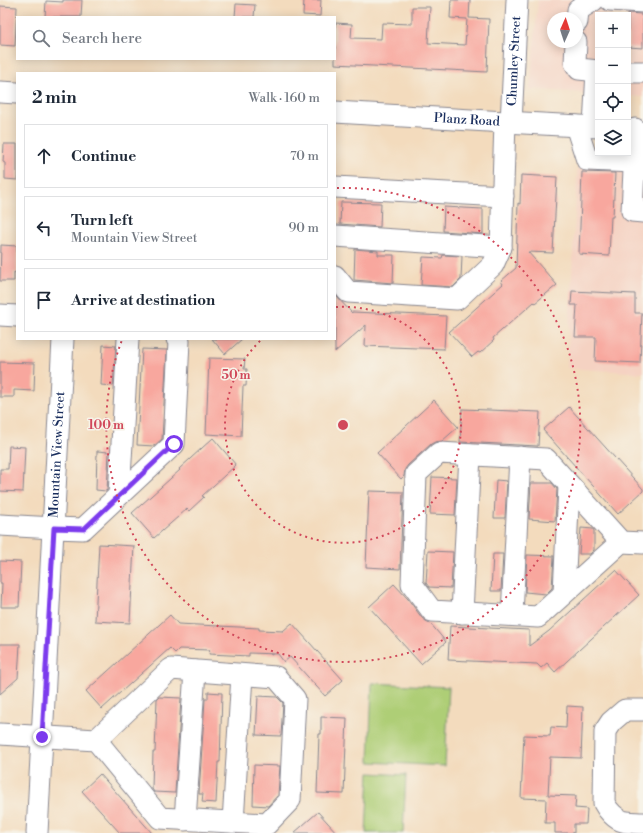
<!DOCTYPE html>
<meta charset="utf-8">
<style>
body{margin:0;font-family:"Libre Bodoni",serif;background:#f6f6f7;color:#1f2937}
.controls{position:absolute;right:12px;top:12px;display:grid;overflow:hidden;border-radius:0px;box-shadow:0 2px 10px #0003}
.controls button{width:36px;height:36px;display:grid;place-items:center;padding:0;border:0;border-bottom:1px solid #e0e1e3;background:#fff;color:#1f2937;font:20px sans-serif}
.compass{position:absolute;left:547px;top:12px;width:36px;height:36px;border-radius:50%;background:#fff;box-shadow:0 2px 10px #0003;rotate:3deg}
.stop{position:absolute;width:12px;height:12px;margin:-9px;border:3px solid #7c3aed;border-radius:50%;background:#fff}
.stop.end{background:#7c3aed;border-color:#fff;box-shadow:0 1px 4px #0008}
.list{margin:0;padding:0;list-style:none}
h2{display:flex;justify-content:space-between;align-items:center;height:52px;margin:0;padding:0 16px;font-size:17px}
h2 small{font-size:13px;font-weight:400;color:#747a83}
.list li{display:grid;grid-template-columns:26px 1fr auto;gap:12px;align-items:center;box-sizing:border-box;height:64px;margin:0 8px 8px;padding:0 8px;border:1px solid #e0e1e3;border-radius:0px}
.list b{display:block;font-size:15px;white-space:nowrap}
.list p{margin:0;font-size:13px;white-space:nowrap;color:#747a83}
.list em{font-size:13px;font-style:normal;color:#747a83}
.icon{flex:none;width:22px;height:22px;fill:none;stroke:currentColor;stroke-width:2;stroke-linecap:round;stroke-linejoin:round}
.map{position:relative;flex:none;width:643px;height:833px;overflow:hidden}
.search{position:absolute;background:#fff;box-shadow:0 2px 10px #0003;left:16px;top:16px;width:320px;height:44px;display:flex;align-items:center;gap:10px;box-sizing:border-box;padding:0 14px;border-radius:0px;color:#747a83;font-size:15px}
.panel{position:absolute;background:#fff;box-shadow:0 2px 10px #0003;left:16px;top:72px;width:320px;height:268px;border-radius:0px}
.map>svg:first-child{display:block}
.built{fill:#f5d2c2;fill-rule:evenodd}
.green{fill:#aece76;stroke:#647e6a}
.building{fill:#f8a79e}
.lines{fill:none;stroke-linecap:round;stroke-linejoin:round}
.minor-casing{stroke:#87858e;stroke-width:23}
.minor{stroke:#fff;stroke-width:21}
.route{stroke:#7c3aed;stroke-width:5}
.ring{fill:none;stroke:#d1495b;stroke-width:2;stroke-dasharray:2 4}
.labels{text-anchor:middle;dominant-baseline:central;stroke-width:3;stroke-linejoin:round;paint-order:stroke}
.street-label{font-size:13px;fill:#1b2f5e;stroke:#f7f3e8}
.centre{fill:#d1495b;stroke:#f7f3e8;stroke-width:2}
.ring-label{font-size:12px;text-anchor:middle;font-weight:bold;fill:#d1495b;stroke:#f7f3e8;stroke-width:3;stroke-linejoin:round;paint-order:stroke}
</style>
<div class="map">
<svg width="643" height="833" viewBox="0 0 643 833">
<rect width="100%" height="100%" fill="#f7f3e8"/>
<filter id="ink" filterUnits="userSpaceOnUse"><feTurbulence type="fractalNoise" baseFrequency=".025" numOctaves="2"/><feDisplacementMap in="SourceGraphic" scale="8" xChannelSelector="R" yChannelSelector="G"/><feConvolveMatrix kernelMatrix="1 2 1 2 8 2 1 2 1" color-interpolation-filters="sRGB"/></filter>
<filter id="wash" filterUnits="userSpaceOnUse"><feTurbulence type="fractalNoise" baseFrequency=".012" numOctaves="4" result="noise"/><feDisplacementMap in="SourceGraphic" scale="16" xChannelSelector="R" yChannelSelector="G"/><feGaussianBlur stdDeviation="0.9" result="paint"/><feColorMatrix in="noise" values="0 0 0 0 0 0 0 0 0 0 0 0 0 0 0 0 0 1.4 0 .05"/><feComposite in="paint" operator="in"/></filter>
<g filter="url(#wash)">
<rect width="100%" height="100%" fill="#f3dbbd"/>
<g class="built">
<path d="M538 0H643V97L628 96V15H598V94L530 89ZM553 18H577V42H553Z"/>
<polygon points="578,159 643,163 643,373 567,368"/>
</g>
<g class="green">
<polygon points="372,683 449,687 445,766 369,762"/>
<polygon points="369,773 406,775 403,833 366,833"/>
</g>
<g id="blocks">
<g class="building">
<polygon points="63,0 82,0 81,17 45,17 46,1 63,2"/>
<polygon points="304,0 321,0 320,16 303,15"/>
<polygon points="451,0 470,0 469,18 489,19 487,72 335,64 335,23 352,24 351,38 381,39 382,23 412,24 412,7 430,7 428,43 465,45 467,19 450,18"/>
<polygon points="236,4 255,5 254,17 235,17"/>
<polygon points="0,6 17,7 15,46 0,45"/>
<polygon points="628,13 641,14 641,16 643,16 643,48 628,47"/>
<polygon points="4,144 17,144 17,180 5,179 5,163 3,162"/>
<polygon points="582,172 615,173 613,217 611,217 609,256 579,254"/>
<polygon points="521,175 557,177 553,253 528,252 557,285 535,303 534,302 493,338 494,340 480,353 478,352 472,357 449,332 503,284 501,281 516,268 518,203 520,204"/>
<polygon points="341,202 381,203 380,227 340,224"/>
<polygon points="444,207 483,209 483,234 443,231"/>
<polygon points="1,245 17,246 17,273 14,272 14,281 0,281"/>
<polygon points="355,249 378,251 378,255 394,255 393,283 354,280"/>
<polygon points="443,255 462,256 461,279 453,287 421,285 423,257 442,258"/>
<polygon points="572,291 635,294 635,313 642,313 640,363 595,361 596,337 575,337 577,305 571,305"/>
<polygon points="335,295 352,313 352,312 446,316 444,349 365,346 366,325 335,352"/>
<polygon points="212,339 242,339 225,354"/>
<polygon points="103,345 116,346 113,386 101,385"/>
<polygon points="142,349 167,350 162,439 154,446 137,445"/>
<polygon points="209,358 245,359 244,369 247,369 246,386 243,386 241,436 206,434"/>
<polygon points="0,362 35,363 34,391 14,390 14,397 0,397"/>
<polygon points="434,400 458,427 442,441 435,442 431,444 408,465 405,469 404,476 401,479 377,453"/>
<polygon points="569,407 643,489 643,491 618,514 543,430"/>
<polygon points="462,409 540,412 538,446 460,442"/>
<polygon points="213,438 236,465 202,496 204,497 189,511 187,509 154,538 132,513 180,470 179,469"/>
<polygon points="9,446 25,447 23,492 0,491 0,469 8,469"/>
<polygon points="97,451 109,452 107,490 106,491 96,490"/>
<polygon points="432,477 457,478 455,515 430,514"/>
<polygon points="496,480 507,481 505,518 494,518"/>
<polygon points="531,483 552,483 557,489 555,521 529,519"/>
<polygon points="369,491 403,492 400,569 366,567"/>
<polygon points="581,528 593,529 594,531 594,550 590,554 579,554"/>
<polygon points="99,544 134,546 130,623 95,621"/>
<polygon points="428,551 453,552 451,588 429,587 426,583"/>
<polygon points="493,554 503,554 501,591 491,591"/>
<polygon points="527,555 554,556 552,588 546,594 525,592"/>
<polygon points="0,561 21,562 19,607 1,607 2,583 0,583"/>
<polygon points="616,570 639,595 555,672 547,663 541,668 537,664 448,660 450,626 529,630 529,646 549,631"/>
<polygon points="394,584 408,599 422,618 426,621 430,623 446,642 421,664 369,607"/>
<polygon points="170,615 178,624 259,628 259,630 283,631 292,623 343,680 325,696 290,657 284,662 278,654 249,653 249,656 209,654 210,650 179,649 175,653 170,648 102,709 86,691"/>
<polygon points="0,644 20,644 18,678 0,694"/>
<polygon points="208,692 222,693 220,762 218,762 216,803 202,802 203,794 199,794 205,699 208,699"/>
<polygon points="258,696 277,697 283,703 281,736 256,735"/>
<polygon points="159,697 181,698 175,793 154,792 152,789 153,752 155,752 157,699"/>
<polygon points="567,706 583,707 581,758 550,757 548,795 576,796 575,808 587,809 586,824 574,824 574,833 555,833 555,823 545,823 546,799 521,798 524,735 550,736 551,727 566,728"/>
<polygon points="321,717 347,718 344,794 317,793 319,734 321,734"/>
<polygon points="254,765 280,766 278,795 268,806 253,805"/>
<polygon points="100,774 114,790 152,833 120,833 82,791"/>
<polygon points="318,812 337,833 294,833"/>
</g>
</g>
</g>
<g filter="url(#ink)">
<use href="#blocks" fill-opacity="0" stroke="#87858e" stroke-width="1"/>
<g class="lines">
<g class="minor-casing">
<g id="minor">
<polyline points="610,0 643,2"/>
<polyline points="577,22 578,10 594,0"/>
<polyline points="576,42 575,63 579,69 598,71"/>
<polyline points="628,72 643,72"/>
<polyline points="0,92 17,93"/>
<path id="s1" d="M335 112 505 122 598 127"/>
<path id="s2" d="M511 123 517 0"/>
<polyline points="576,126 587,160 634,162"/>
<polyline points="594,126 597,71"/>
<polyline points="634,170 635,129"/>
<polyline points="643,170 634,170 632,211 643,212"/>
<polyline points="335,187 503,196"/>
<polyline points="335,236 501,247"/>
<polyline points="335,276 348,292 457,299 493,265 501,247 505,122"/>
<polyline points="0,315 17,316"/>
<polyline points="119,495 128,339"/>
<polyline points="0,525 54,528 83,529 174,444 179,341 177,339"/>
<polyline points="621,542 546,459 439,453 416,474 412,584 432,611 538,617 621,542 643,543"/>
<polyline points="564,593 569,486"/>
<polyline points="462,613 470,455"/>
<polyline points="512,615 520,457"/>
<path d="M643 710H625L611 722 605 731 604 803C606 807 608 810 612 814 622 824 629 822 643 823"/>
<polyline points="0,734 96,740 171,669 276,677 295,699 290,800 267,824 160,818 96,740"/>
<polyline points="185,820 195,671"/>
<polyline points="233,822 242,675"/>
<path id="s3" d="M37 833 63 339"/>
</g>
</g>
<use href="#minor" class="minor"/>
</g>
</g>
<g class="lines" filter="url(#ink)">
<polyline class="route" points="42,737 54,528 84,529 174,444"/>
</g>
<g class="ring">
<path d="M336 307A118 118 0 1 1 262 339"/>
<path d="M337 188A237 237 0 1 1 122 340"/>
</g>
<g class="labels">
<g class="street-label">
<text stroke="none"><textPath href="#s2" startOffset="62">Chumley Street</textPath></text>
<text stroke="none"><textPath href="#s1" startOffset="132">Planz Road</textPath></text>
<text stroke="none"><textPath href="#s3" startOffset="379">Mountain View Street</textPath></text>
</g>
</g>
<circle cx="343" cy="425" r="6" class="centre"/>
<g class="ring-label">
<text x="236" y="379">50 m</text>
<text x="106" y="429">100 m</text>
</g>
</svg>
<div class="controls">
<button>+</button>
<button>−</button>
<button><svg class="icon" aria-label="locate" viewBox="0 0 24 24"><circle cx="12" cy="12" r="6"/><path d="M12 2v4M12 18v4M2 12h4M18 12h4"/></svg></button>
<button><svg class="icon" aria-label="layers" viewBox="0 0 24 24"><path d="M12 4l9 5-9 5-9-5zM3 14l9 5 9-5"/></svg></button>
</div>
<svg class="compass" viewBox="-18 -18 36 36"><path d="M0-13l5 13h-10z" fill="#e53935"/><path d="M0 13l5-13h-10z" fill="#747a83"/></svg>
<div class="stop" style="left:174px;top:444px"></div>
<div class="stop end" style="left:42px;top:737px"></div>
<div class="search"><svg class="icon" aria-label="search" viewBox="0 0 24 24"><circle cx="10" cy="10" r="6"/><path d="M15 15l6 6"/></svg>Search here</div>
<section class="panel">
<h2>2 min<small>Walk · 160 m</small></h2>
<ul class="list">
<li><svg class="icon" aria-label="ahead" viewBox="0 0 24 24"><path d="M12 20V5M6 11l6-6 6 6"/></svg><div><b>Continue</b></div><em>70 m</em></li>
<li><svg class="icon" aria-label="left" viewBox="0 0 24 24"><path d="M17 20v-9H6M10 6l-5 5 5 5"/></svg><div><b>Turn left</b><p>Mountain View Street</p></div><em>90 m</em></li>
<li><svg class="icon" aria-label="arrive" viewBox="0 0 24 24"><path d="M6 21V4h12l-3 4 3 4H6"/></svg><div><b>Arrive at destination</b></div></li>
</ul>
</section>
</div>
